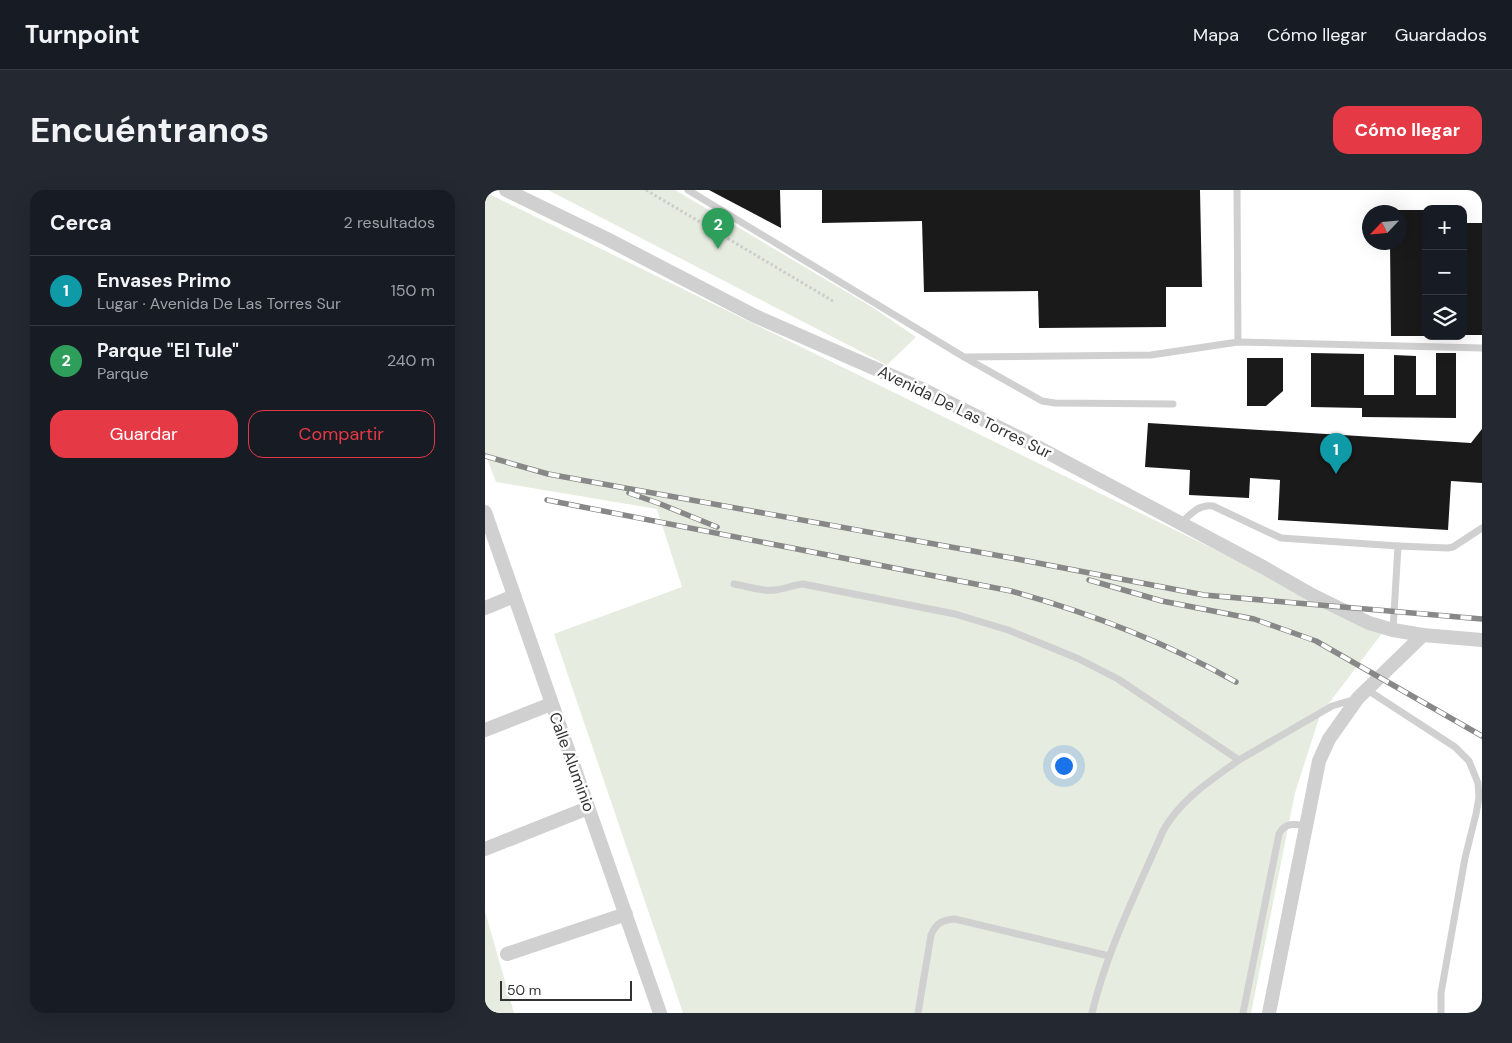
<!DOCTYPE html>
<html lang="es">
<meta charset="utf-8">
<style>
body{margin:0;font-family:"DM Sans",sans-serif;background:#242831;color:#f1f3f6}
.controls{position:absolute;right:15px;top:15px;display:grid;overflow:hidden;border-radius:10px;box-shadow:0 5px 20px #0002}
.controls button{width:45px;height:45px;display:grid;place-items:center;padding:0;border:0;border-bottom:1px solid #363941;background:#171b24;color:#f1f3f6;font:25px sans-serif}
.compass{position:absolute;left:877px;top:15px;width:45px;height:45px;border-radius:50%;background:#171b24;box-shadow:0 5px 20px #0002;rotate:244deg}
.scale{position:absolute;left:15px;bottom:12px;width:132px;box-sizing:border-box;padding-left:5px;border:2px solid #333;border-top:0;font-size:14px;line-height:18px;white-space:nowrap;color:#333;-webkit-text-stroke:4px #fff;paint-order:stroke}
.you{position:absolute;left:578px;top:575px;width:18px;height:18px;margin:-12px;border:4px solid #fff;border-radius:50%;background:#1a73e8;box-shadow:0 0 0 8px #1a73e833}
.badge{display:grid;place-items:center;width:32px;height:32px;border-radius:50%;background:#e63946;color:#fff;font-size:16px;font-weight:700}
.pin{position:absolute;translate:-50% -41px;filter:drop-shadow(0 1px 2px #0008)}
.pin::after{content:'';position:absolute;top:26px;width:18px;height:15px;background:inherit;clip-path:polygon(0 0,100% 0,50% 100%)}
.list{margin:0;padding:0;list-style:none}
h2{display:flex;justify-content:space-between;align-items:center;height:65px;margin:0;padding:0 20px;font-size:21px}
h2 small{font-size:16px;font-weight:400;color:#9ea1a6}
.list li{display:grid;grid-template-columns:32px 1fr auto;gap:15px;align-items:center;box-sizing:border-box;height:70px;padding:0 20px;border-top:1px solid #363941}
.list b{display:block;font-size:19px;white-space:nowrap}
.list p{margin:0;font-size:16px;white-space:nowrap;color:#9ea1a6}
.list em{font-size:16px;font-style:normal;color:#9ea1a6}
.actions{display:flex;gap:10px;padding:15px 20px}
.actions a{flex:1;padding:11px 0;border:1px solid #e63946;border-radius:15px;text-align:center;font-size:18px;color:#e63946}
.actions .main{background:#e63946;color:#fff}
.icon{flex:none;width:28px;height:28px;fill:none;stroke:currentColor;stroke-width:2;stroke-linecap:round;stroke-linejoin:round}
.map{position:relative;flex:none;width:997px;height:823px;overflow:hidden;border-radius:15px}
header{display:flex;align-items:center;gap:30px;box-sizing:border-box;height:70px;padding:0 25px;background:#171b24;border-bottom:1px solid #363941}
header strong{font-size:24px}
nav{display:flex;gap:28px;margin-inline-start:auto;font-size:18px}
.intro{display:flex;align-items:center;justify-content:space-between;box-sizing:border-box;height:120px;padding:0 30px}
h1{margin:0;font-size:35px}
.button{padding:12px 22px;border-radius:15px;background:#e63946;color:#fff;font-size:18px;font-weight:700}
main{display:flex;gap:30px;padding:0 30px}
aside{flex:1;background:#171b24;border-radius:15px;box-shadow:0 5px 20px #0002}
.map>svg:first-child{display:block}
.green{fill:#e6ecdf}
.building{fill:#1a1a1a}
.lines{fill:none;stroke-linecap:round;stroke-linejoin:round}
.path{stroke:#cdcdcd;stroke-width:3;stroke-dasharray:2.5 2.5;stroke-linecap:butt}
.service{stroke:#d0d0d0;stroke-width:7}
.minor{stroke:#d0d0d0;stroke-width:14}
.rail-casing{stroke:#888;stroke-width:5.5}
.rail{stroke:#fff;stroke-width:4;stroke-dasharray:11;stroke-linecap:butt}
.labels{text-anchor:middle;dominant-baseline:central;stroke-width:5;stroke-linejoin:round;paint-order:stroke}
.street-label{font-size:16px;fill:#333;stroke:#fff}
</style>
<header>
<strong>Turnpoint</strong>
<nav><a>Mapa</a><a>Cómo llegar</a><a>Guardados</a></nav>
</header>
<div class="intro"><h1>Encuéntranos</h1><a class="button">Cómo llegar</a></div>
<main>
<aside>
<h2>Cerca<small>2 resultados</small></h2>
<ul class="list">
<li><span class="badge" style="background:#0f9aa8">1</span><div><b>Envases Primo</b><p>Lugar · Avenida De Las Torres Sur</p></div><em>150 m</em></li>
<li><span class="badge" style="background:#2e9e5b">2</span><div><b>Parque &quot;El Tule&quot;</b><p>Parque</p></div><em>240 m</em></li>
</ul>
<div class="actions"><a class="main">Guardar</a><a>Compartir</a></div>
</aside>
<div class="map">
<svg width="997" height="823" viewBox="0 0 997 823">
<rect width="100%" height="100%" fill="#fff"/>
<g class="green">
<polygon points="63,0 190,0 387,117 431,147 402,175"/>
<polygon points="0,2 898,442 835,525 810,603 766,823 198,823 69,444 197,397 172,319 11,292 0,263"/>
<polygon points="0,721 29,823 0,823"/>
</g>
<g class="building">
<polygon points="224,0 295,0 296,38"/>
<polygon points="337,0 715,0 717,97 681,97 681,137 554,138 553,101 439,102 437,31 337,33"/>
<polygon points="904,20 941,20 941,146 906,146 905,52 914,52 914,22 904,22"/>
<rect x="978" y="33" width="19" height="112"/>
<polygon points="826,163 879,164 879,205 909,205 909,165 931,166 931,205 951,205 951,163 971,163 971,228 877,227 877,218 826,217"/>
<polygon points="762,168 798,168 798,201 781,216 762,216"/>
<polygon points="663,233 986,253 997,239 997,293 966,291 963,340 793,330 795,290 765,288 764,308 704,305 705,280 660,277"/>
</g>
<g class="lines">
<polyline class="path" points="161,0 348,111"/>
<g class="service">
<polyline points="203,0 479,167 557,211 570,213 688,214"/>
<polyline points="752,0 753,152"/>
<polyline points="481,167 666,165 753,152 997,158"/>
<path d="M696 333C706 324 713 314 728 316L796 348 913 356"/>
<path d="M249 394C262 396 277 402 290 400 300 399 308 395 318 394L470 424 523 440 560 455 594 469 633 489 754 570 847 516 871 509"/>
<polyline points="908,440 913,356 963,358 968,357 997,338"/>
<polyline points="881,499 970,557 984,571 993,593 994,607 991,624 980,668 956,803 956,823"/>
<path d="M433 823 446 745C451 733 457 730 470 729L624 766"/>
<path d="M607 823C622 760 652 701 678 641 696 609 725 591 754 570"/>
<path d="M758 823 794 644C800 632 810 634 821 636"/>
</g>
<g class="minor">
<polyline points="21,0 122,49 270,126 439,200 543,252 778,377 827,405 884,433 908,440 938,445 997,450"/>
<polyline points="0,322 175,823"/>
<polyline points="0,418 29,406"/>
<polyline points="0,540 66,514"/>
<polyline points="0,659 103,618"/>
<polyline points="22,764 141,724"/>
<polyline points="784,823 834,571 844,549 873,508 938,445"/>
</g>
<g class="rail-casing">
<g id="rail">
<polyline points="0,266 63,284 532,369 719,405 997,429"/>
<polyline points="144,303 173,313 232,337"/>
<path d="M62 310 526 401C605 423 680 452 751 492"/>
<polyline points="604,390 677,411 769,429 831,451 997,546"/>
</g>
</g>
<use href="#rail" class="rail"/>
</g>
<g class="labels">
<g class="street-label">
<text transform="translate(480 222) rotate(26)">Avenida De Las Torres Sur</text>
<text transform="translate(87 572) rotate(70)">Calle Aluminio</text>
</g>
</g>
</svg>
<div class="controls">
<button>+</button>
<button>−</button>
<button><svg class="icon" aria-label="layers" viewBox="0 0 24 24"><path d="M12 4l9 5-9 5-9-5zM3 14l9 5 9-5"/></svg></button>
</div>
<svg class="compass" viewBox="-18 -18 36 36"><path d="M0-13l5 13h-10z" fill="#e53935"/><path d="M0 13l5-13h-10z" fill="#9ea1a6"/></svg>
<div class="scale">50 m</div>
<div class="you"></div>
<div class="pin badge" style="left:851px;top:284px;background:#0f9aa8">1</div>
<div class="pin badge" style="left:233px;top:59px;background:#2e9e5b">2</div>
</div>
</main>
